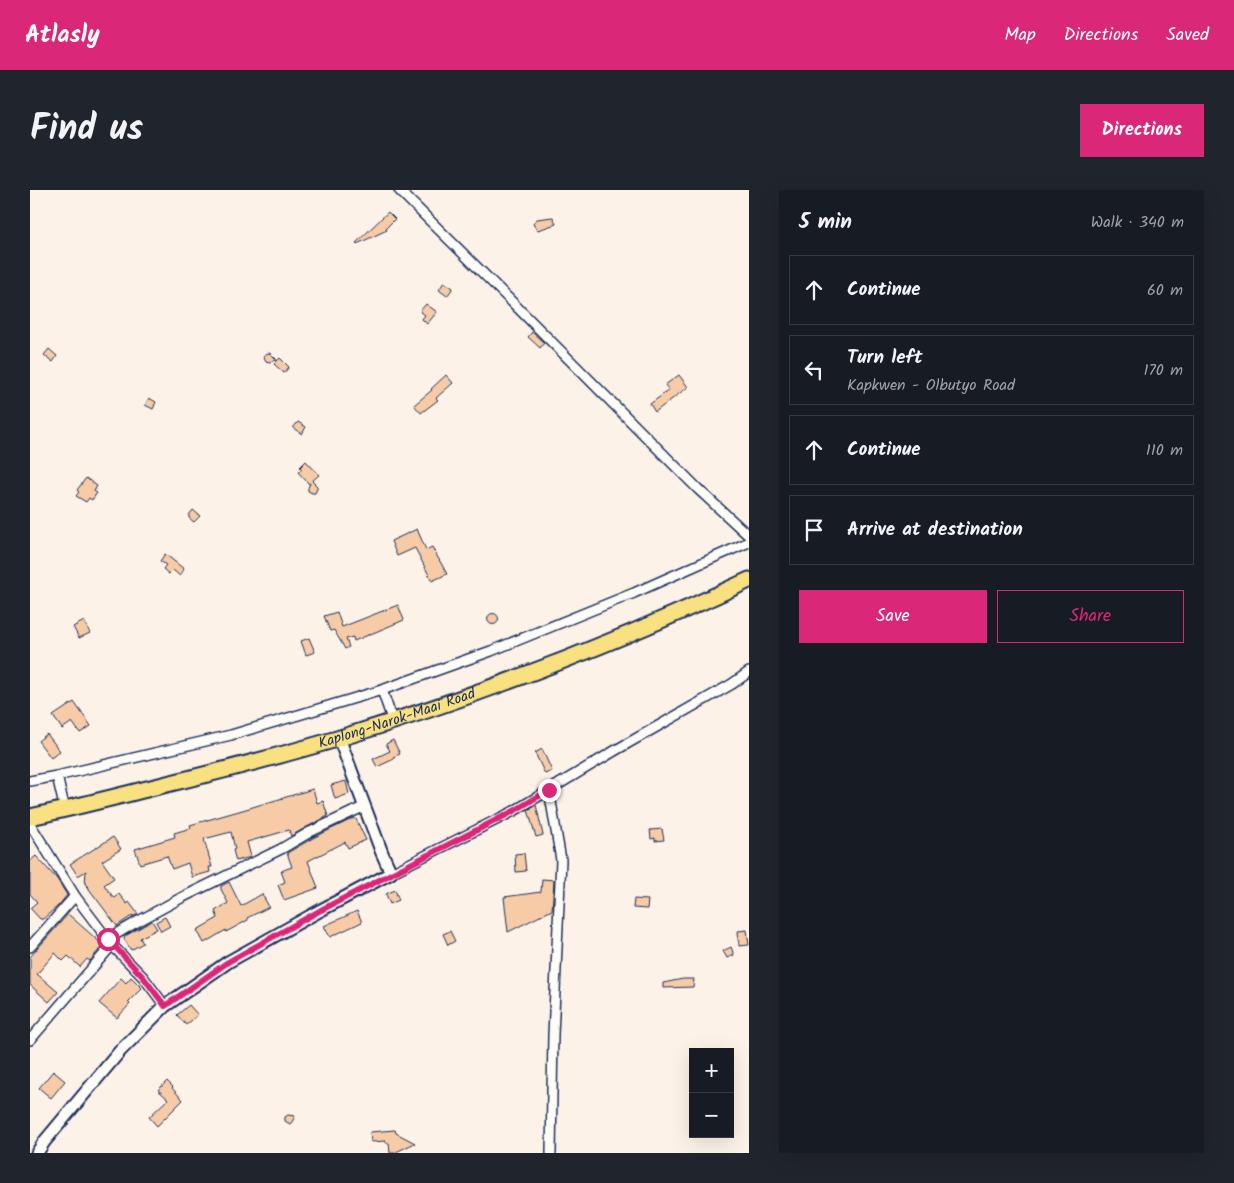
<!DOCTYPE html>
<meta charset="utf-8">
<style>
body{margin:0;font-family:Kalam,sans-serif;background:#20242c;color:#f1f3f6}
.controls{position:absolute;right:15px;bottom:15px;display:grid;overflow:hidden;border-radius:0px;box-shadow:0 5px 20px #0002}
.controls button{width:45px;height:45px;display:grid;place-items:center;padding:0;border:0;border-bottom:1px solid #363941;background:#171b24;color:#f1f3f6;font:25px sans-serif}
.stop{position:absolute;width:15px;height:15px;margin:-11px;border:4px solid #db2777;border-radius:50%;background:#fff}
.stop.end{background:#db2777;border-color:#fff;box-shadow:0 1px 5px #0008}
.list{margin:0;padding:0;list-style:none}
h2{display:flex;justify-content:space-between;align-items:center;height:65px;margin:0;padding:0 20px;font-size:21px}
h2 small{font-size:16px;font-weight:400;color:#9ea1a6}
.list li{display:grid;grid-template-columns:32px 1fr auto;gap:15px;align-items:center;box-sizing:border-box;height:70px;margin:0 10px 10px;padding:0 10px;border:1px solid #363941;border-radius:0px}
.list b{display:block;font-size:19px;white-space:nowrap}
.list p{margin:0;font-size:16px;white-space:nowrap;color:#9ea1a6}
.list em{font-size:16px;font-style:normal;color:#9ea1a6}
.actions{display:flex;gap:10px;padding:15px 20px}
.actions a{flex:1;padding:11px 0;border:1px solid #db2777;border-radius:0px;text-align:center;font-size:18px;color:#db2777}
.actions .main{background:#db2777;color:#fff}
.icon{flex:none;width:28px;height:28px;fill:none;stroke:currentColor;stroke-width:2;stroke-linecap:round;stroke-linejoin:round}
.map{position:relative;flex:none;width:719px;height:963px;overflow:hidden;border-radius:0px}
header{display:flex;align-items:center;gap:30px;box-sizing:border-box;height:70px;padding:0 25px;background:#db2777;color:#fff}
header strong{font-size:24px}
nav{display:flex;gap:28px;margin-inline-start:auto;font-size:18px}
.intro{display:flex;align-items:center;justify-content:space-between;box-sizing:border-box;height:120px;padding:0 30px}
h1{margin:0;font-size:35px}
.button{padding:12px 22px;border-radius:0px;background:#db2777;color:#fff;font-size:18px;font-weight:700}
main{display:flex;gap:30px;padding:0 30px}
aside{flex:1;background:#171b24;border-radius:0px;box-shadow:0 5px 20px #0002}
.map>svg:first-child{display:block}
.building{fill:#f7cba6;stroke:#1b2f5e}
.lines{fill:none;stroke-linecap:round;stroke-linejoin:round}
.minor-casing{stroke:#1b2f5e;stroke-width:12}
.tertiary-casing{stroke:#1b2f5e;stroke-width:15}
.trunk-casing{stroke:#1b2f5e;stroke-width:19}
.minor{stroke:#fdfcf7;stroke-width:9}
.tertiary{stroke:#fdfcf7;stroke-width:11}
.trunk{stroke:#f9e181;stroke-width:15}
.route{stroke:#db2777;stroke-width:6}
.labels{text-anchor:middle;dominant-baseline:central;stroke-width:4;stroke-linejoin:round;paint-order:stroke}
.street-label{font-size:15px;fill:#1b2f5e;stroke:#fdfcf7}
</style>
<header>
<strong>Atlasly</strong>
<nav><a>Map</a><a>Directions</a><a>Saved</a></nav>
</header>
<div class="intro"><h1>Find us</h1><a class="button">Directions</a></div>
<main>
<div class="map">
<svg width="719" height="963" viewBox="0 0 719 963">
<rect width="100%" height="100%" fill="#fcf2e7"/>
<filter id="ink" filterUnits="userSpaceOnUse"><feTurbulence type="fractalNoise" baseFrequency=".02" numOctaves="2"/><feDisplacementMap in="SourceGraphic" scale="10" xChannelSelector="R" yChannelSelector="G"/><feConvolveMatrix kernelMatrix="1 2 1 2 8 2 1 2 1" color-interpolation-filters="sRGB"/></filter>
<g filter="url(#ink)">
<g class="building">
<polygon points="358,22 365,29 356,38 357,40 327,54 326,53"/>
<polygon points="523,27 526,34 508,40 504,36 503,33 507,29"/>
<polygon points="414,92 423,98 417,106 409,100"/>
<polygon points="396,114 407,122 397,134 392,129 395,125 390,121"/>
<polygon points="502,142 514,153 510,158 498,147"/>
<polygon points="19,159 27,166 23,172 14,165"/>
<polygon points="239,163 241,164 247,170 239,172 236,171 234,167 235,164"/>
<polygon points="250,168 259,177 254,183 244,174"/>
<polygon points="416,185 423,193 406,208 408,210 391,223 384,215 402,200 401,199"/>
<polygon points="649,185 658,197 625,222 620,214 639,200 635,195"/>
<polygon points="119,208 126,212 123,219 115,215"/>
<polygon points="268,232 276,237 272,244 263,238"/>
<polygon points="276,271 289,285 282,291 287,296 287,299 285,303 282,303 278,301 278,298 280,293 279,294 268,282 272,279 270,277"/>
<polygon points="56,288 67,296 64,301 67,303 62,310 59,308 56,312 46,306 49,302 47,300"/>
<polygon points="163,320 170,326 164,332 159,328 159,325"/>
<polygon points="387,339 396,360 402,357 417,384 402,391 385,358 367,366 361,351"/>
<polygon points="135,364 154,379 150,386 143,380 139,384 133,379 136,375 130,371"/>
<polygon points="368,415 374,430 324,451 323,447 316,449 319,457 315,459 304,440 300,441 294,426 307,422 312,437"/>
<circle cx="463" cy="429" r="5.5"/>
<polygon points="54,431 60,443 49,448 43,437"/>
<polygon points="279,448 285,462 276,465 271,451"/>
<polygon points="44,512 61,536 50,543 42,532 32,539 23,526"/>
<polygon points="17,544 30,561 21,568 8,551"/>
<polygon points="363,550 370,564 363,567 364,569 347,577 343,569 360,561 356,554"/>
<polygon points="512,559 522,581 515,584 505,563"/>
<polygon points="316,591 319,604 305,609 301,595"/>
<polygon points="283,599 287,613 293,611 298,626 277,637 261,646 259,640 217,652 221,667 206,671 203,660 205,659 201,642 174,649 182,677 179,677 180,682 162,687 158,673 142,679 137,666 110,674 105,659 145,647 144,643 161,638 160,635 216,619"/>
<polygon points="506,615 513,645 506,647 498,620"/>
<polygon points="324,628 326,629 336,650 318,658 315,652 278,671 288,698 254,710 248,695 255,692 251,681 262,677 257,663 283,648"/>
<polygon points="632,639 634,650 625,651 625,648 621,649 620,640"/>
<polygon points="83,647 91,659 72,671 84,688 74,695 84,708 89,704 97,714 99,712 108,724 102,727 103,725 87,736 59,699 59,698 55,694 56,681 48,686 40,674"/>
<polygon points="494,663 496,681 486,682 485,664"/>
<polygon points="6,666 27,689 37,705 29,715 13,729 10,729 0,718 7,712 0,704 0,671"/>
<polygon points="512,689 524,690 522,720 478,742 474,707 511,702"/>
<polygon points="199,692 211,716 232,704 239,717 217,728 218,730 196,742 196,740 174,753 167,740 188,728 185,721 198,713 191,699 191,696"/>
<polygon points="365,700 369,710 360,714 356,704"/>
<polygon points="604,709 618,710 617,719 603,718"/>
<polygon points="327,721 332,732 300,747 294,736"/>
<polygon points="38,724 73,755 60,771 57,769 50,777 38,766 33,771 25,763 7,784 28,802 19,812 0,795 0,767"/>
<polygon points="135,727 140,736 131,741 126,732"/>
<polygon points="122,731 127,739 110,748 113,753 101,760 94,749 95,746"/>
<polygon points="717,740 719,755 709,756 708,741"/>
<polygon points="420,741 425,751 418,755 413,744"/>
<polygon points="701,757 704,765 697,768 693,761"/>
<polygon points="101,787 112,798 98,812 100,814 87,828 69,813 91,788 96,793"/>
<polygon points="653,789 664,789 663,797 633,798 633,793"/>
<polygon points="159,815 168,825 156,835 147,825"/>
<polygon points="23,881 35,891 21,908 9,898"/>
<polygon points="137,891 143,897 142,898 153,910 127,936 119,927 138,909 128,900"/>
<polygon points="258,925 265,926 262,932 260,934 255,931 255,927"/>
<polygon points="365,940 366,943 385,953 364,963 360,963 359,953 356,953 356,951 341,952 340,942"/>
</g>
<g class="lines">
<g class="minor-casing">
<g id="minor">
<polyline points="369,0 473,103 668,299 719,346"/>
<polyline points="352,500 363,532"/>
<polyline points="27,586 35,620"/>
<polyline points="0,591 27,586 201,545 352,500 461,461 604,403 719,352"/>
<polyline points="519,600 531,670 523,845 521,963"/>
<polyline points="0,634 45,706 82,755 114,788 135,816"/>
<polyline points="361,683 484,621 586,560 702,494 719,482"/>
<polyline points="78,749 105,733 151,708 251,659 280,642 335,616"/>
<polyline points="0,757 45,706"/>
<polyline points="0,850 82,755"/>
</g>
</g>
<g class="tertiary-casing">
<polyline id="tertiary" points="7,963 14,952 90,861 135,816 198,772 291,720 361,683 352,663 309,548"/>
</g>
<g class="trunk-casing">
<g id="trunk">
<path id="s1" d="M0 627C46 617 92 605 137 594 195 580 253 565 310 548 450 505 587 453 719 390"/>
</g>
</g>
<use href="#minor" class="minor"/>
<use href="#tertiary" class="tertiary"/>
<use href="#trunk" class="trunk"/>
</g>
</g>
<g class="lines" filter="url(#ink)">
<polyline class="route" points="78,749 114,788 135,816 198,772 291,720 484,621 519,600"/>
</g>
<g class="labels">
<g class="street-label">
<text stroke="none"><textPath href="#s1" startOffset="380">Kaplong-Narok-Maai Road</textPath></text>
</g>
</g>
</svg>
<div class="controls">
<button>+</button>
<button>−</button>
</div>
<div class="stop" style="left:78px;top:749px"></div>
<div class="stop end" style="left:519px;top:600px"></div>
</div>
<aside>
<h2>5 min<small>Walk · 340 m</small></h2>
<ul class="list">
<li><svg class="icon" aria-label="ahead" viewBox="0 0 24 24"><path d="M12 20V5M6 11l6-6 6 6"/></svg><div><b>Continue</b></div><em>60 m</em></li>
<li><svg class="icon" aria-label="left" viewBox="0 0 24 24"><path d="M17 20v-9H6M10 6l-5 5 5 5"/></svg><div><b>Turn left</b><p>Kapkwen - Olbutyo Road</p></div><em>170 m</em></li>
<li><svg class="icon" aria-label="ahead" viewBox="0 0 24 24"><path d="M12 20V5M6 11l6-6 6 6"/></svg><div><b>Continue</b></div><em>110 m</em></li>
<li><svg class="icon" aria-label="arrive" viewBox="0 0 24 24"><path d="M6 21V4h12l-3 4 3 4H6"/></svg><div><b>Arrive at destination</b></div></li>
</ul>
<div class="actions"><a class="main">Save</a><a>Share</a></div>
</aside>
</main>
